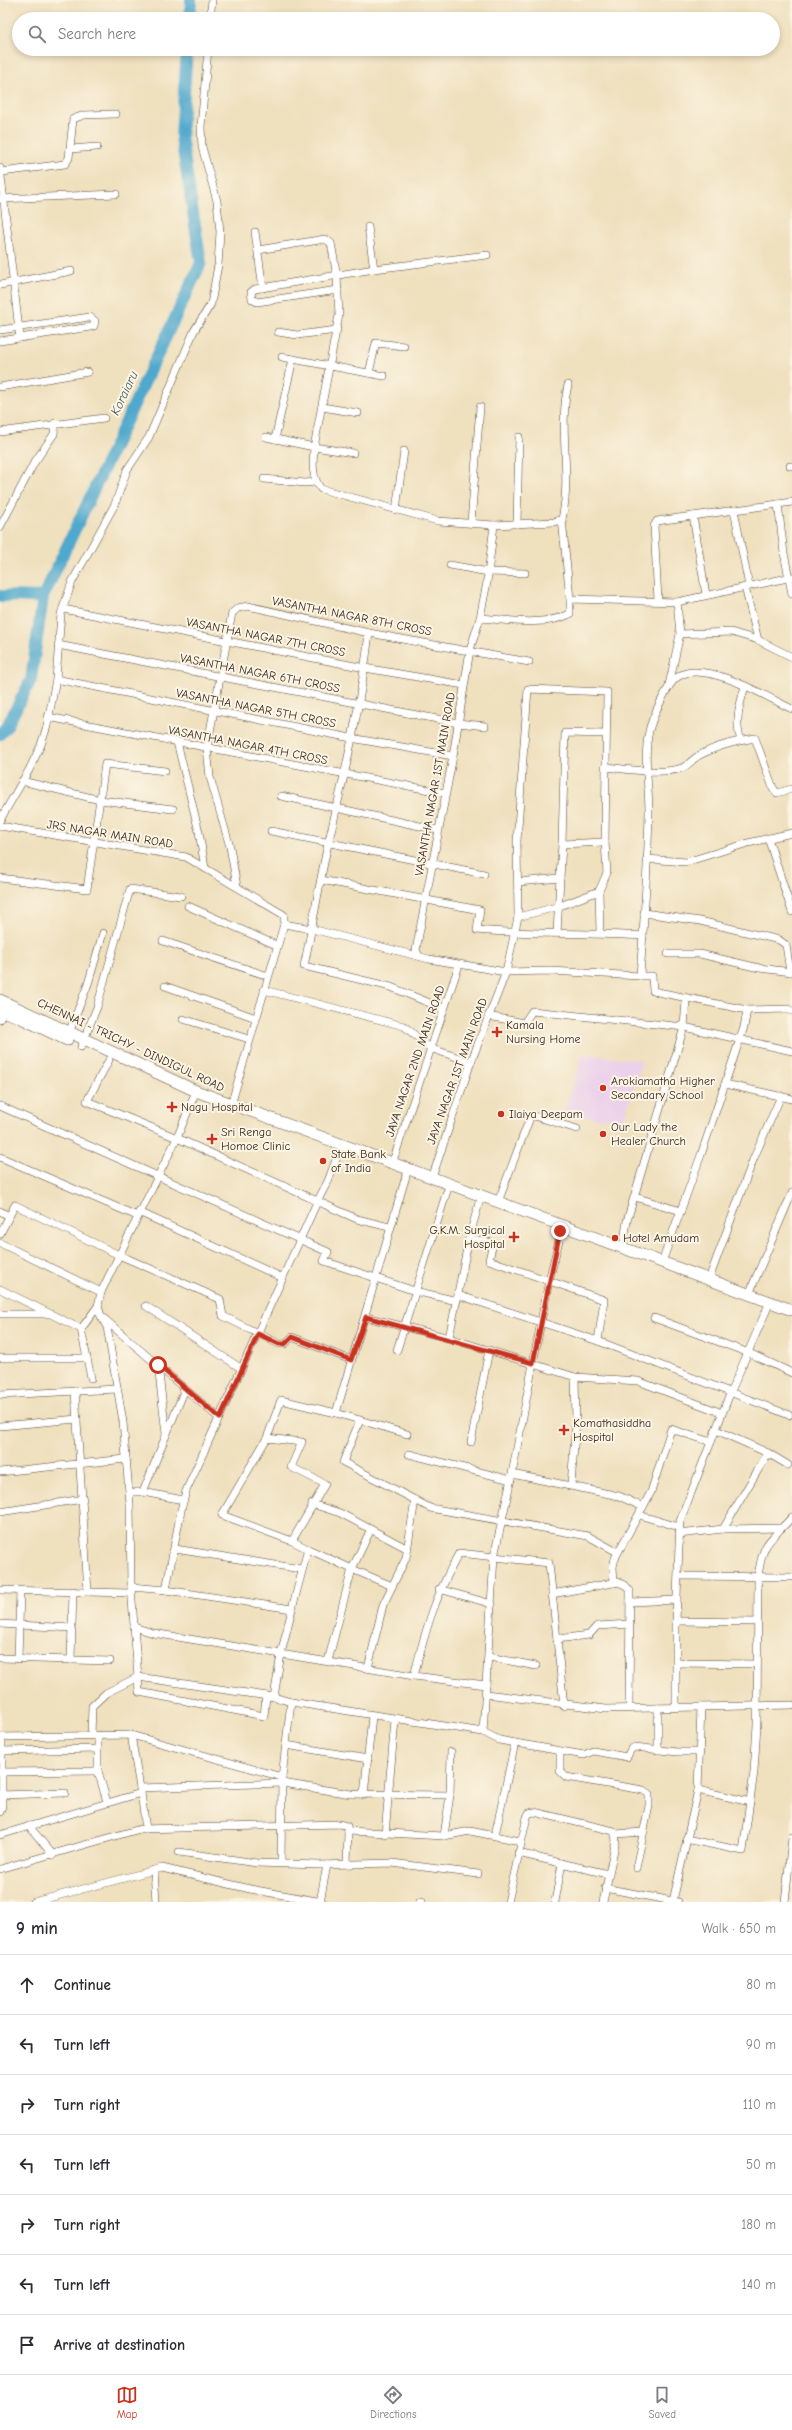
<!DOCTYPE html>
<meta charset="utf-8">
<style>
body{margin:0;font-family:"Comic Neue",sans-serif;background:#f7f7f7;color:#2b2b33}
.stop{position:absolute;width:12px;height:12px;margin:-9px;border:3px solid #c8321e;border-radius:50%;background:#fff}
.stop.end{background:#c8321e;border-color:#fff;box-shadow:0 1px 4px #0008}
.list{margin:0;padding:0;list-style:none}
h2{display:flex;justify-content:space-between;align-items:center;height:52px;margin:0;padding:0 16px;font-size:17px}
h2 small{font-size:13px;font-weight:400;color:#7c7c81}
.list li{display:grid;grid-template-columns:26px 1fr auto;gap:12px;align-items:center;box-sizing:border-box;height:60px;padding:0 16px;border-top:1px solid #e1e1e2}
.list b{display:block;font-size:15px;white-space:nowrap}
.list em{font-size:13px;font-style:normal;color:#7c7c81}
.icon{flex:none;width:22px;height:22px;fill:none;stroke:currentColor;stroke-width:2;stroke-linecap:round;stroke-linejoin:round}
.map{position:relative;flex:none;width:792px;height:1902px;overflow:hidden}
.search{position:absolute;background:#fff;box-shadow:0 2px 6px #0003;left:12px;right:12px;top:12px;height:44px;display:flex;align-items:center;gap:10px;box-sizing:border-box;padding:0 14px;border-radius:22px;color:#7c7c81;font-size:15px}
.sheet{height:472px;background:#fff}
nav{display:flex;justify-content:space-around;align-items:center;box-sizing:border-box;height:56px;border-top:1px solid #e1e1e2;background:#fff;font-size:11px;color:#7c7c81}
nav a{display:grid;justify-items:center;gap:2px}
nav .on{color:#c8321e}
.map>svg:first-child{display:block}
.built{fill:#ebd1eb}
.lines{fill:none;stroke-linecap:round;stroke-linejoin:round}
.river{stroke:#4fa8cd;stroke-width:12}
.minor-casing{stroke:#564536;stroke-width:8}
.highway-casing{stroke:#564536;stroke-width:12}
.minor{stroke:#fff;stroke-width:7}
.highway{stroke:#fff;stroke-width:11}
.route{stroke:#c8321e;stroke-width:5}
.poi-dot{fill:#c8321e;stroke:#fcf5e5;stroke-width:1.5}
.labels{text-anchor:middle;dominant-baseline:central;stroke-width:4;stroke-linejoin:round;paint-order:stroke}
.street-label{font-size:12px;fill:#3b2a1e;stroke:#fcf5e5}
.poi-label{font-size:12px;fill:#3b2a1e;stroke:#fcf5e5;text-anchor:start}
.water-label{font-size:13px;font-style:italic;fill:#435c64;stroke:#fcf5e5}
</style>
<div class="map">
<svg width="792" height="1902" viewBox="0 0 792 1902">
<rect width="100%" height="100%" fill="#fcf5e5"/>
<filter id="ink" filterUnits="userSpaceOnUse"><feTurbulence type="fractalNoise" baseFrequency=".025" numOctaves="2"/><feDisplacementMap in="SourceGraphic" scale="8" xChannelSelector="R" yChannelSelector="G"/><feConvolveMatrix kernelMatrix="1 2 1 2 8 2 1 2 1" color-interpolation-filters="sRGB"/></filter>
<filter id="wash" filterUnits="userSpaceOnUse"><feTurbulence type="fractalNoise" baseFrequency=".012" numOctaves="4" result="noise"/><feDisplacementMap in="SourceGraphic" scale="16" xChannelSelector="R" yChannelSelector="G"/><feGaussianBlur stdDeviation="0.9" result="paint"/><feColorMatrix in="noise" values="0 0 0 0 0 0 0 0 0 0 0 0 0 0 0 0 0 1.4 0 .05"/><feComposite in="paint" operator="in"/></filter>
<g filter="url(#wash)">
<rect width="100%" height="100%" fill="#efe0be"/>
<polygon class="built" points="583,1054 642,1061 623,1120 563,1115"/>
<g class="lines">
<g class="river">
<polyline points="190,19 191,0"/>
<polyline points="0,596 43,597"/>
<polyline points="0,734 7,726 31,680 43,597 201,263 181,137 187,49"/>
</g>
</g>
</g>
<g filter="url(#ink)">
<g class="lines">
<g class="minor-casing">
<g id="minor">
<polyline points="210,19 212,0"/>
<polyline points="70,149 97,147"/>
<polyline points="0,168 20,338"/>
<polyline points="2,172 65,164 69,158 73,119 84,115 116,114"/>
<polyline points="0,199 116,194"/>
<polyline points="368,227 374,269"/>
<polyline points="255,232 263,288"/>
<polyline points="258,250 319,240 325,239 331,243 337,276 339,315 314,447 353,453"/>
<polyline points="0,285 71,271"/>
<polyline points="338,290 257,302 252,299 251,292 255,289 374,269 487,255"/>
<polyline points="0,330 90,317 95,321 94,326 90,327 0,341"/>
<polyline points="278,332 297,335 337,330"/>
<polyline points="282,357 384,376"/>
<polyline points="369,373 376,343 404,346"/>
<polyline points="0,387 88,372"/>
<polyline points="322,407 358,413"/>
<polyline points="0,432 104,418"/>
<path d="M266 437 314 447C313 463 311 476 321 489L438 521 494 525 487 582 480 618 470 650 453 756 416 950 418 954"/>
<polyline points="275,439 293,359"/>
<polyline points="790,466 792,466"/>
<polyline points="264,479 305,483 315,482"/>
<polyline points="778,504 784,553 792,594"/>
<polyline points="396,510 404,451"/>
<polyline points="734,510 749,586"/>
<polyline points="693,516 706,595"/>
<polyline points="562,519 570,599"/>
<polyline points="471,523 480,407"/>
<polyline points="517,524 519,437"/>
<path d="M494 525 554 522 562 519C572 475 558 428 568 385"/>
<polyline points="0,527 34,463 54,434 55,423"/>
<polyline points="450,565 488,572 525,573"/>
<polyline points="658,600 654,526 657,521 792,502"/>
<polyline points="677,602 680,634 731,632 758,640 745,587"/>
<polyline points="63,609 365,668 464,685"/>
<path d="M480 618C509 620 542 627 570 614V599L677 602 792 577"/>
<path d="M369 633C361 704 345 774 328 844 319 884 313 925 304 966L391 987 444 1009"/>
<polyline points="758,640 792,657"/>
<polyline points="58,645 458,723 485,726"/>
<polyline points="56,679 351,738 453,756"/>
<polyline points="669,685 680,634"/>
<polyline points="48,717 445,793"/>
<path d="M741 740C734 722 740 704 745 686"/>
<polyline points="177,742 199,832 205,868"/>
<path d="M605 767C626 769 662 775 682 768 689 765 694 757 702 754 717 746 737 741 755 738L773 788 777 793 792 789"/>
<polyline points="22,781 100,800 173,809"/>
<polyline points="281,796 438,830"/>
<polyline points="0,820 29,770 41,745 47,726 56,679 61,614 72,582 115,504 127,470 149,437 194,331 211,304 218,265 220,232 217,201 202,147 201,127 208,49"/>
<polyline points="0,826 186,857 284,915 284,924 231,1105"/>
<polyline points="271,831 484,874"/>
<polyline points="768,838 792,912"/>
<polyline points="647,859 686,862 748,843 792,833"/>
<polyline points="0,878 87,889 105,764 165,771"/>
<path d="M321 880 480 910 477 930C532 935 587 932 643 936"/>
<polyline points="518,882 560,878 562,844"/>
<polyline points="237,886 230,847 210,777 207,748 232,613 238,608 248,606 369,633 529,662"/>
<polyline points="599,891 600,933"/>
<polyline points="188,906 276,945"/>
<polyline points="644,913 700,921 779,940 786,945 790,972"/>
<polyline points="518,917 560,906 599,891 607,873 605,842"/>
<polyline points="284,924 312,929 429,959 506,972 518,917 517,841 528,689 607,692 605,842 562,844 565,733 606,734"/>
<polyline points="557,933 560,878"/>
<polyline points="163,941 268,976"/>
<polyline points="668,954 700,954 759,968 792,972"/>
<polyline points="640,976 652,976 653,991 747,1010 788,1009 792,1011"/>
<polyline points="165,986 256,1018"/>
<polyline points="264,990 404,1026 430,1048 471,1062"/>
<polyline points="488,1016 524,1023 532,1011 684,1027 792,1051"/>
<polyline points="0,1019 3,1011"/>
<polyline points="183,1019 249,1039"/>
<polyline points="69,1033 88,984 103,933"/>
<polyline points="81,1047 97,1007 130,889 181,896"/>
<polyline points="109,1060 87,1101 177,1138 357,1219 389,1227"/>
<polyline points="725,1084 792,1099"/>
<polyline points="0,1106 328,1252 324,1261 415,1291 457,1301"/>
<polyline points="0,1157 137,1216"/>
<polyline points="392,1164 459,965"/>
<path d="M432 1178 471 1062 506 972 550 971 640 976C644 921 648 867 649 812 649 785 643 758 649 731 652 718 668 682 679 676 706 660 767 697 792 709"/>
<polyline points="635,1197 681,1211"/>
<polyline points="498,1202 531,1115 577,1129"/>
<polyline points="0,1211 9,1216"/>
<polyline points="139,1212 283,1278"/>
<polyline points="0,1234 15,1205 119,1255 220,1299 223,1316 279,1344 285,1344 292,1337 351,1360"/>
<polyline points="469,1238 493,1243 489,1260 604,1300 598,1341 789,1415"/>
<polyline points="0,1243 101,1292"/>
<polyline points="623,1248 627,1221 684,1027 686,1000"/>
<polyline points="662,1262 701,1155 744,1027 747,1010"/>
<polyline points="709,1279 753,1160 781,1096"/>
<polyline points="0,1289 81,1329"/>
<polyline points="749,1294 792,1193"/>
<polyline points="458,1295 598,1341"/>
<polyline points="146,1306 242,1369"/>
<polyline points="0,1314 48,1314"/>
<polyline points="101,1316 107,1327 123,1422 130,1504 131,1587 138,1677 274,1697 291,1702 483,1732 499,1740 584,1755 593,1751 627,1757 631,1749 635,1747 677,1752 700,1752"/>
<polyline points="366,1317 449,1338 575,1377 638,1381 722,1413"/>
<polyline points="654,1318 749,1353 792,1373"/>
<polyline points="449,1338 469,1238 479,1203"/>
<polyline points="397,1350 447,1191"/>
<polyline points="0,1358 87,1358"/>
<polyline points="158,1365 166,1434"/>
<polyline points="91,1378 81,1329 98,1306"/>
<polyline points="185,1389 219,1418"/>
<polyline points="75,1391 88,1592"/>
<polyline points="0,1395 117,1389"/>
<polyline points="336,1413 406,1176"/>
<polyline points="360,1420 343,1462 430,1508 588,1536 617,1552"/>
<polyline points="0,1426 77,1419"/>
<polyline points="716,1430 768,1453 788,1465"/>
<polyline points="267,1438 281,1400 336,1413 407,1434"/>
<polyline points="471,1442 489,1350"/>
<polyline points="409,1454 511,1480"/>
<polyline points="0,1472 126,1459"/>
<polyline points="512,1474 619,1496 643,1507"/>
<polyline points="571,1485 576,1421 575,1377"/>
<polyline points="129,1492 143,1492 185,1389 101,1316 98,1306 101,1292 177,1138 196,1091"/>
<polyline points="143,1492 183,1500"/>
<polyline points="312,1504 340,1513 408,1549"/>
<polyline points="0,1512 83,1499"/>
<polyline points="639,1515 679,1527"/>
<polyline points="723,1529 768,1453"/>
<polyline points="370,1531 352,1569 392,1586"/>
<polyline points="679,1534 723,1529 781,1528"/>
<polyline points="292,1541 325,1484 291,1467 302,1442 267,1438 222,1515 292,1541 308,1549"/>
<polyline points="175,1549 301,1569"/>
<polyline points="679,1576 792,1577"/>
<polyline points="614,1583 613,1567 615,1558 651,1492 671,1429 711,1442"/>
<polyline points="131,1587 166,1590 292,1609 281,1654 274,1697"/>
<polyline points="439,1589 492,1604"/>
<polyline points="0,1590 131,1593"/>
<polyline points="166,1590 181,1510 186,1491 317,1202 328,1181 339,1152"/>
<polyline points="552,1594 618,1582 625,1585 630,1591 629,1708"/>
<polyline points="630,1602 677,1600"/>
<polyline points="292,1609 308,1549 352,1569 328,1661"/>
<polyline points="676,1621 758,1622"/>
<polyline points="0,1624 72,1628"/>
<polyline points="134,1627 153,1633 414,1676 486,1685 483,1732"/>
<polyline points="557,1639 589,1635 597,1626 630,1624"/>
<polyline points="489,1657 536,1666"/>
<polyline points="0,1658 110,1661"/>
<polyline points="18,1659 20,1591"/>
<polyline points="71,1660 73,1591"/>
<polyline points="677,1663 757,1664"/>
<polyline points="368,1668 383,1605 406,1558 415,1500"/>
<path d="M414 1676C426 1628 435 1597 459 1553L549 1563 564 1706"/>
<polyline points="486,1685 494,1557 512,1474 549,1280 563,1225"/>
<polyline points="486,1694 606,1709 792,1705"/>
<polyline points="658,1708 658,1750"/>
<polyline points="676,1708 676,1621 680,1521 731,1391 770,1302"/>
<polyline points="91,1735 92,1706 106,1693 138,1677 139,1692 264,1716 266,1696"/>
<polyline points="131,1735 140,1788"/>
<polyline points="0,1737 131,1735 282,1777"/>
<polyline points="286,1745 368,1759"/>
<polyline points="98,1749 98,1771 107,1802"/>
<polyline points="0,1751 98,1749 98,1735"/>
<polyline points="560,1751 560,1771 566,1777 643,1790 649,1794 649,1806 636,1868"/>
<polyline points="0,1772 98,1771"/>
<polyline points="698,1790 750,1802"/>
<polyline points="141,1793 146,1829"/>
<polyline points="0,1795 65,1793"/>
<polyline points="364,1795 372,1716"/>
<polyline points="0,1812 2,1806 2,1737"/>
<polyline points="29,1826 53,1855"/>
<polyline points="385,1834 395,1720"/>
<polyline points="616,1834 643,1832"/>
<polyline points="0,1835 141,1793 140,1788 282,1783 351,1794 450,1795"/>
<polyline points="495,1835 515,1743"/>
<polyline points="444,1836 450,1795 451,1752"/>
<path d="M686 1839 743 1851 754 1772 757 1725 758 1577C763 1539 769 1543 792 1517"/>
<polyline points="179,1852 257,1863 319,1865 392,1863 478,1874"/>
<polyline points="518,1853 608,1874"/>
<polyline points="281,1862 282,1777 291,1702"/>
<polyline points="347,1864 348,1831 444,1836 470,1831 520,1841"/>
<polyline points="0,1869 140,1829 340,1824 347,1826 348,1831"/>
<polyline points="154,1870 156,1902"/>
<polyline points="605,1888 678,1902"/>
<polyline points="673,1901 698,1790 701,1707"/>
<polyline points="34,1902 162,1868 250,1889 322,1902"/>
<polyline points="320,1902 327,1865"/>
<polyline points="420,1902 422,1902"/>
<polyline points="508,1902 527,1817 529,1813 534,1812 614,1831 616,1840 603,1902"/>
<polyline points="555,1902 562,1863"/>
<polyline points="785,1902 792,1837"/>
</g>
</g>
<g class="highway-casing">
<g id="highway">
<polyline points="0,1000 196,1091 792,1310"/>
<polyline points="0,1010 21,1018 67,1040"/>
</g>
</g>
<use href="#minor" class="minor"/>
<use href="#highway" class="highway"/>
</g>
</g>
<g class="lines" filter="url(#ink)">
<polyline class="route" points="158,1365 220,1418 258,1334 279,1344 285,1344 292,1337 351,1360 366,1317 533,1363 560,1231"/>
</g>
<g class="poi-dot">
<path d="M495 1026h4v4h4v4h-4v4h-4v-4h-4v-4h4z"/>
<circle cx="603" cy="1088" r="4"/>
<path d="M170 1101h4v4h4v4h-4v4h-4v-4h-4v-4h4z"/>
<circle cx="501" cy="1114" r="4"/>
<circle cx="603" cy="1134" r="4"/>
<path d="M210 1133h4v4h4v4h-4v4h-4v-4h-4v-4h4z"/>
<circle cx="323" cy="1161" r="4"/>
<path d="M512 1231h4v4h4v4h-4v4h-4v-4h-4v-4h4z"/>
<circle cx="615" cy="1238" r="4"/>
<path d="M562 1424h4v4h4v4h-4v4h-4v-4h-4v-4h4z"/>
</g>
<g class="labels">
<g class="street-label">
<text transform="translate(352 616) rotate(11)">VASANTHA NAGAR 8TH CROSS</text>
<text transform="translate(266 637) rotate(11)">VASANTHA NAGAR 7TH CROSS</text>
<text transform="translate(260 673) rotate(11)">VASANTHA NAGAR 6TH CROSS</text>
<text transform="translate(256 708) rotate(11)">VASANTHA NAGAR 5TH CROSS</text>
<text transform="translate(248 745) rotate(11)">VASANTHA NAGAR 4TH CROSS</text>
<text transform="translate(435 784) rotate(-80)">VASANTHA NAGAR 1ST MAIN ROAD</text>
<text transform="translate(110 834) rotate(9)">JRS NAGAR MAIN ROAD</text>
<text transform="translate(131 1045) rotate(25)">CHENNAI - TRICHY - DINDIGUL ROAD</text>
<text transform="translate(415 1061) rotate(-71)">JAYA NAGAR 2ND MAIN ROAD</text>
<text transform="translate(457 1071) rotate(-70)">JAYA NAGAR 1ST MAIN ROAD</text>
</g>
<g class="poi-label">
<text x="506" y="1025">Kamala<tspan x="506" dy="14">Nursing Home</tspan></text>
<text x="611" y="1081">Arokiamatha Higher<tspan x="611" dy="14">Secondary School</tspan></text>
<text x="181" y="1107">Nagu Hospital</text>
<text x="509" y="1114">Ilaiya Deepam</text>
<text x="611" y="1127">Our Lady the<tspan x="611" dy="14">Healer Church</tspan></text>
<text x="221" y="1132">Sri Renga<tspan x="221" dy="14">Homoe Clinic</tspan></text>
<text x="331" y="1154">State Bank<tspan x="331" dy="14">of India</tspan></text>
<text x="505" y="1230" text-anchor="end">G.K.M. Surgical<tspan x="505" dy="14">Hospital</tspan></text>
<text x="623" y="1238">Hotel Amudam</text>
<text x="573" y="1423">Komathasiddha<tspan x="573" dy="14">Hospital</tspan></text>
</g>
<g class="water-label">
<text transform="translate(124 393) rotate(-65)">Koraiaru</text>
</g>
</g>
</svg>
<div class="stop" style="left:158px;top:1365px"></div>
<div class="stop end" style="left:560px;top:1231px"></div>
<div class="search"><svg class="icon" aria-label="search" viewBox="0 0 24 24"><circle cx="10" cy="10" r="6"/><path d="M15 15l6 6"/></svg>Search here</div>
</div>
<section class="sheet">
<h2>9 min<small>Walk · 650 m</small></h2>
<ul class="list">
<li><svg class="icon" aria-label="ahead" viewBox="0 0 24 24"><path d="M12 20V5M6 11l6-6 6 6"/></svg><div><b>Continue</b></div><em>80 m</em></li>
<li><svg class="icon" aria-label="left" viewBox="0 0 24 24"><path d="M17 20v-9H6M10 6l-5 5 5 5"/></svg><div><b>Turn left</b></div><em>90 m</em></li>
<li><svg class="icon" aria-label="right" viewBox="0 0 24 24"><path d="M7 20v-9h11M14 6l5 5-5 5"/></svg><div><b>Turn right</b></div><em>110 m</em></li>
<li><svg class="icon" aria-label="left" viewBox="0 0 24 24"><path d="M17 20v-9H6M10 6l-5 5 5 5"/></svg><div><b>Turn left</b></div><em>50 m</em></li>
<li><svg class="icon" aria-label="right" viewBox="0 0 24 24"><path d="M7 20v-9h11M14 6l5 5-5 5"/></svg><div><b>Turn right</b></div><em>180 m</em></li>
<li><svg class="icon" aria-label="left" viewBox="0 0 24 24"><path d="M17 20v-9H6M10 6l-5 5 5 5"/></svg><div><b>Turn left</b></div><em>140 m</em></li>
<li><svg class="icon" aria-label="arrive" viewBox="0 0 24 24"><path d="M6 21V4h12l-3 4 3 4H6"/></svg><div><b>Arrive at destination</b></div></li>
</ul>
</section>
<nav>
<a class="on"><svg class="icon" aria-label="map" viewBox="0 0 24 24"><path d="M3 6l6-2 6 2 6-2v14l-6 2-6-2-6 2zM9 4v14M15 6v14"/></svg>Map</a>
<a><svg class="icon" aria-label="directions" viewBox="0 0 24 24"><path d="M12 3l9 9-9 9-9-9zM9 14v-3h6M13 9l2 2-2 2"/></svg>Directions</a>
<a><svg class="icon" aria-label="saved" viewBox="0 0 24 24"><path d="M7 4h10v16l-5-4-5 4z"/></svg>Saved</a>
</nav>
